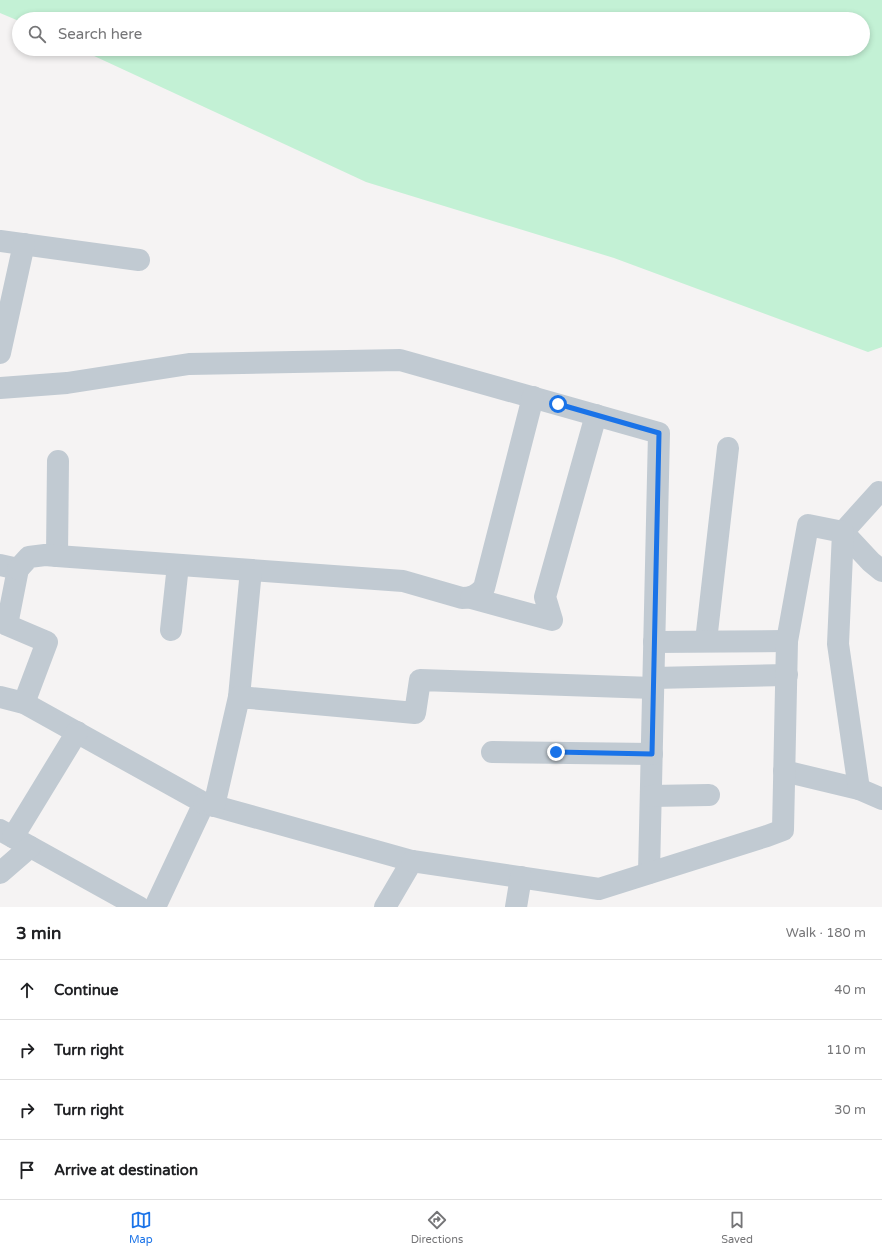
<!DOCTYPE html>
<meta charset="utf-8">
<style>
body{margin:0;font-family:"Varela Round",sans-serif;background:#f2f2f2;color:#202124}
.stop{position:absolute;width:12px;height:12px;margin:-9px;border:3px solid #1a73e8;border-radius:50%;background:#fff}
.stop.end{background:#1a73e8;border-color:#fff;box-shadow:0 1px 4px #0008}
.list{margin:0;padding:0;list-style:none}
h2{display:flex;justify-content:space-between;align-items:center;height:52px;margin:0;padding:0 16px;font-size:17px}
h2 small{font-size:13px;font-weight:400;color:#757577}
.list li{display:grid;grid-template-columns:26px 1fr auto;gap:12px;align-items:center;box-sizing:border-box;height:60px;padding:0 16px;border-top:1px solid #e0e0e0}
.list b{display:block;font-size:15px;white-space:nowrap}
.list em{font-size:13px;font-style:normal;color:#757577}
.icon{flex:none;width:22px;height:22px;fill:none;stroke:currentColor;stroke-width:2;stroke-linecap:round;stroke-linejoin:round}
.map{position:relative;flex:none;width:882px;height:907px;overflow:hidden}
.search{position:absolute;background:#fff;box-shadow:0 2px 6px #0003;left:12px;right:12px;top:12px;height:44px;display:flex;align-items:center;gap:10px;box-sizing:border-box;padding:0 14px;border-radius:22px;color:#757577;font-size:15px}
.sheet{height:292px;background:#fff}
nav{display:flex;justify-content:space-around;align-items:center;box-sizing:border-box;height:56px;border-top:1px solid #e0e0e0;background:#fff;font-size:11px;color:#757577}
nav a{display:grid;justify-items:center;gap:2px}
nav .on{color:#1a73e8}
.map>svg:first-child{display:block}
.green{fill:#c3f1d5}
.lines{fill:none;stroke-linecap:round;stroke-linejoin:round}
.minor{stroke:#c1cad2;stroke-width:22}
.route{stroke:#1a73e8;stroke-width:5}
</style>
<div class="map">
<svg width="882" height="907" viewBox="0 0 882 907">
<rect width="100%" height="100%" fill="#f5f3f3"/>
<polygon class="green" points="0,0 882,0 882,347 868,352 614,258 366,182 79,49 863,49 863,19 19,19 19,21 0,13"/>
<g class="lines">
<g class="minor">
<polyline points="0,241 139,260"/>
<polyline points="0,353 24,244"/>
<polyline points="0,388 67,383 189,364 400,360 659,433 649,873"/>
<polyline points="882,493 879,492 843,532 871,562 882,571"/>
<polyline points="57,556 58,461"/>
<polyline points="0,565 18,569 7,625 47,642 24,703"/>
<path d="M18 569 29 557 45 555 57 556 403 581 462 598C472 598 477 595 484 588L533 397"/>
<polyline points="471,598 552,620 545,597 596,415"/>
<polyline points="171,630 178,565"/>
<polyline points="706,641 728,448"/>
<polyline points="654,642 787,641"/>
<polyline points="654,678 787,675"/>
<polyline points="0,697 24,703 204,803 155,907"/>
<polyline points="239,697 251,570"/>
<polyline points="492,752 652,754"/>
<polyline points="784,771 859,789"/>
<polyline points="651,796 709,795"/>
<polyline points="204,803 412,861 385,907"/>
<polyline points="214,806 239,697 415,713 420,680 653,688"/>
<polyline points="0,830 139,907"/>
<polyline points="13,837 77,732"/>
<polyline points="412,861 599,889 767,836 783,830 787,641 808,525 843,532 838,644 859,789 882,799"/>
<polyline points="0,873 30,847"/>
<polyline points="516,907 521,877"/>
</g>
</g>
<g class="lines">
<polyline class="route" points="556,752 652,754 659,433 558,404"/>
</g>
</svg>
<div class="stop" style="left:558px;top:404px"></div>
<div class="stop end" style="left:556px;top:752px"></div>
<div class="search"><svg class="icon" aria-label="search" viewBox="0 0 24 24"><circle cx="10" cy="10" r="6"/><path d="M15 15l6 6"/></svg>Search here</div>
</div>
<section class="sheet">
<h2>3 min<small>Walk · 180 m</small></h2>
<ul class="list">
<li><svg class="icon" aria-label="ahead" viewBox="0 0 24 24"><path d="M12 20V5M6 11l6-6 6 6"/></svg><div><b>Continue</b></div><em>40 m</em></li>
<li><svg class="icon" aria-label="right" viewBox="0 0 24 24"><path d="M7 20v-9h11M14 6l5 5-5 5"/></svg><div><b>Turn right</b></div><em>110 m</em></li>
<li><svg class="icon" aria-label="right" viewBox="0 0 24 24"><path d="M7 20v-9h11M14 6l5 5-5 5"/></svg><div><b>Turn right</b></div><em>30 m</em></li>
<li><svg class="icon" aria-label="arrive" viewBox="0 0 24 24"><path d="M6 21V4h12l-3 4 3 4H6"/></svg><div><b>Arrive at destination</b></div></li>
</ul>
</section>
<nav>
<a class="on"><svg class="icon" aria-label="map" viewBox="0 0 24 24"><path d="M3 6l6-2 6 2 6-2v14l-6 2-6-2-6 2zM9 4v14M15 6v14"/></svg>Map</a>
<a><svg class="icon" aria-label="directions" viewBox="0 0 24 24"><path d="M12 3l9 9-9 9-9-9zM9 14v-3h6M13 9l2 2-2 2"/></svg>Directions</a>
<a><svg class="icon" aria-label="saved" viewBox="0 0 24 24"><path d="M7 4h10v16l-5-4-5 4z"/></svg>Saved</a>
</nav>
